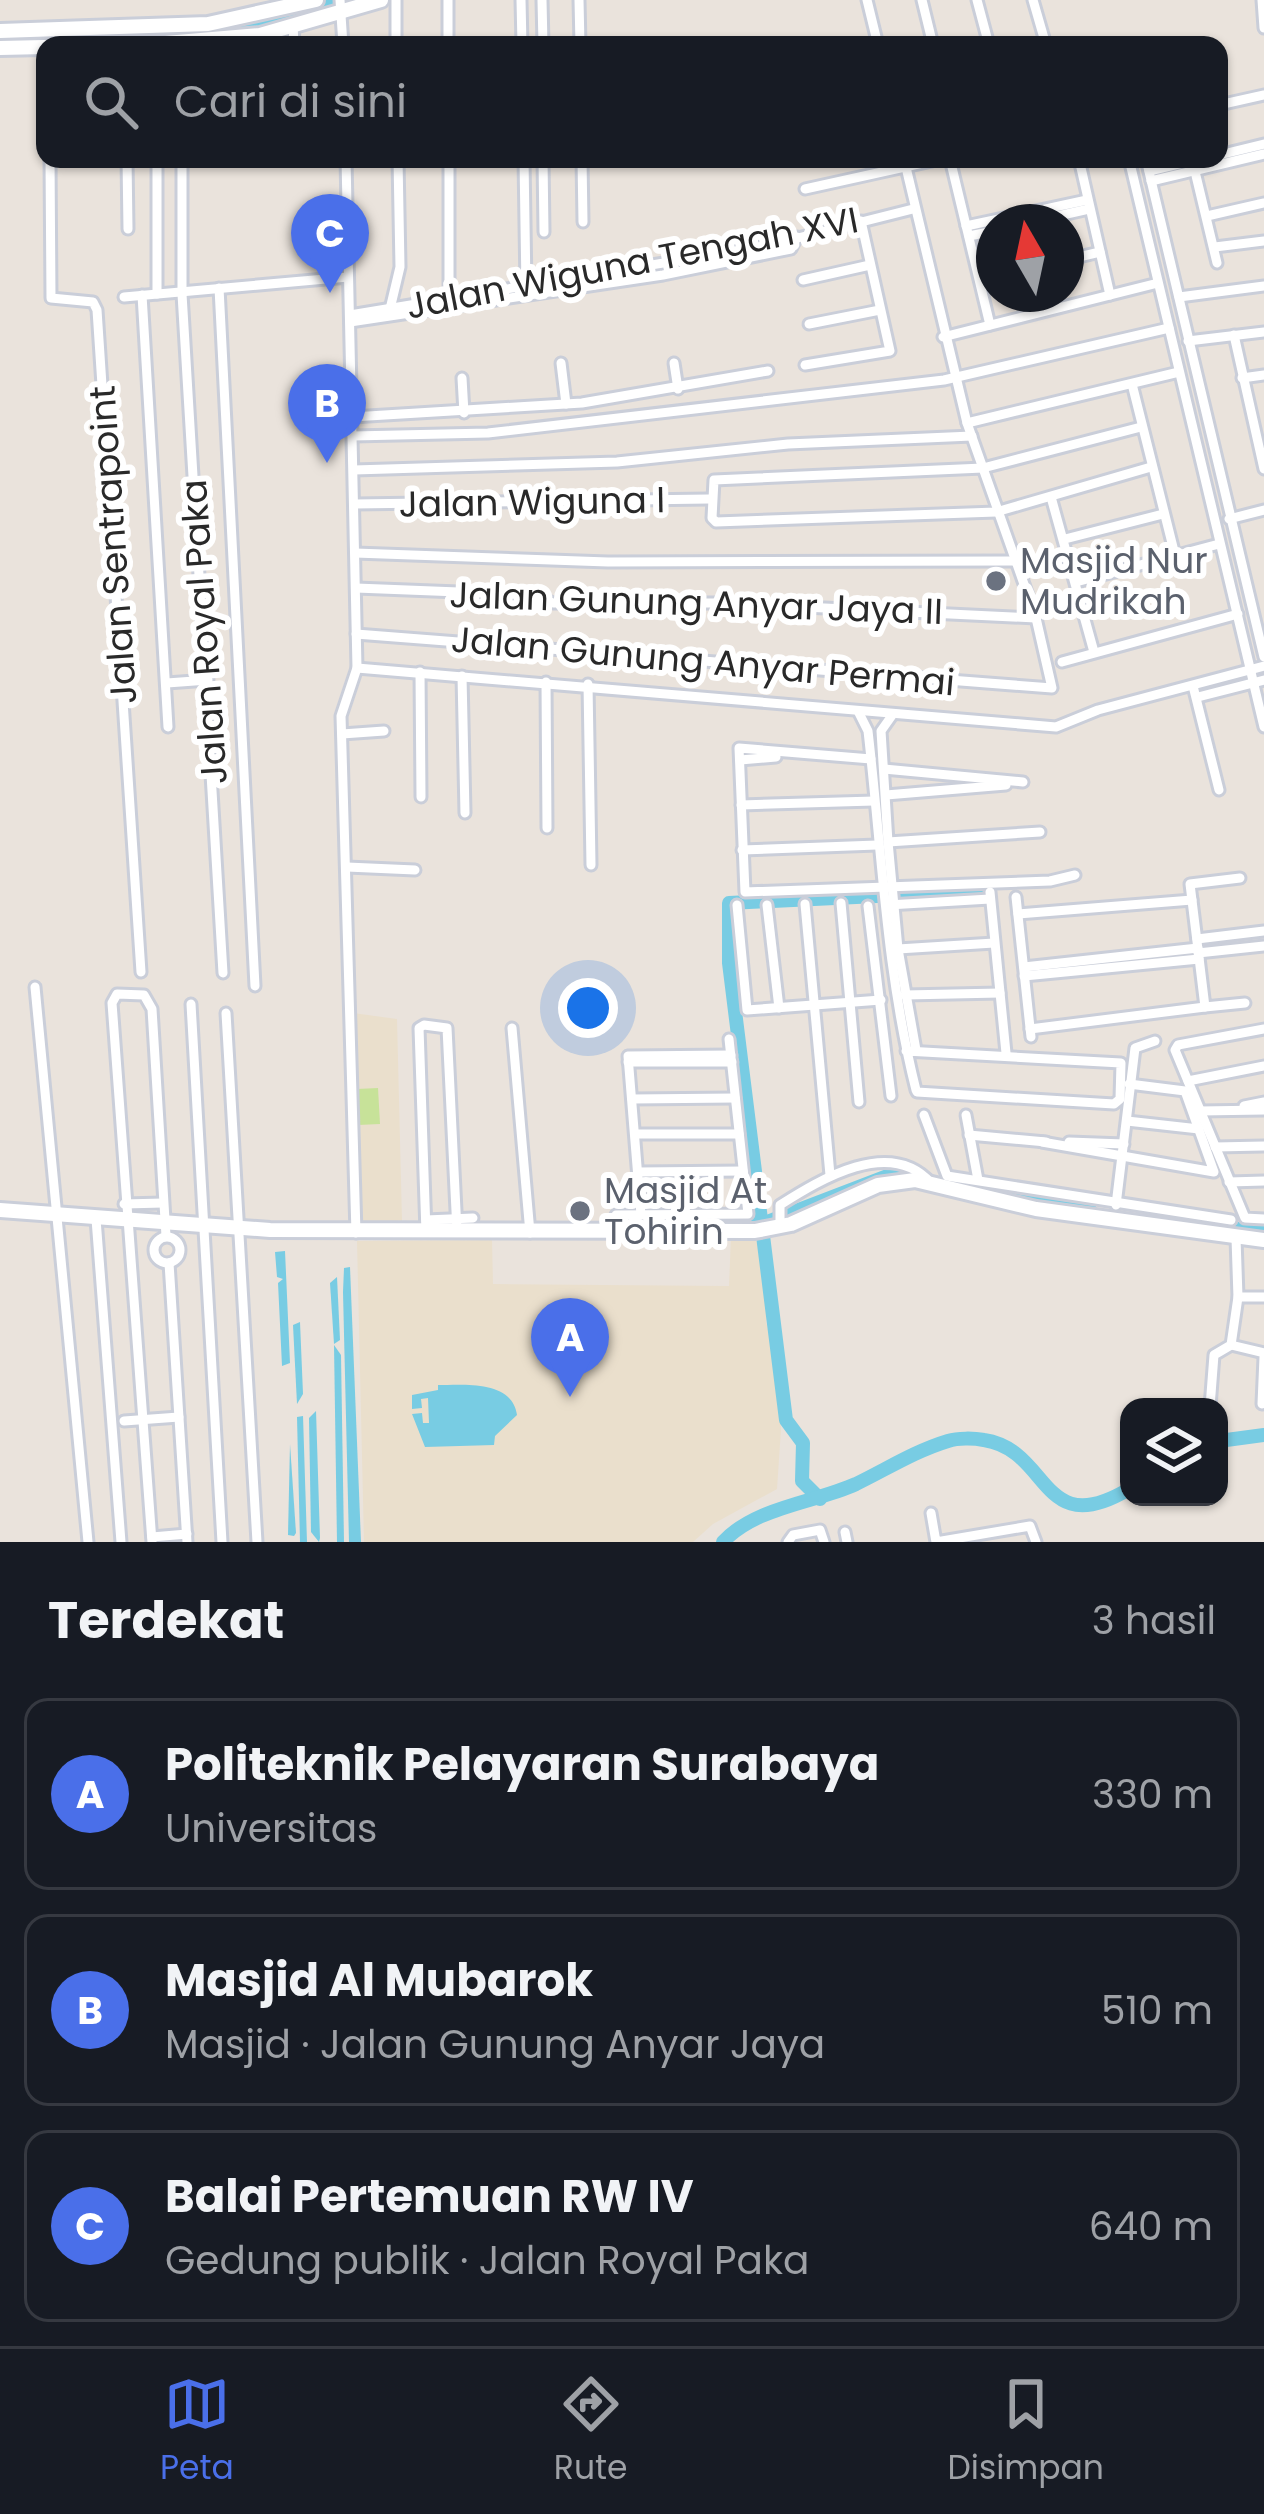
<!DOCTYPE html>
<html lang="id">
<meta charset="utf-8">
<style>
body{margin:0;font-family:Poppins,sans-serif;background:#20242c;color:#f1f3f6}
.controls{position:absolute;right:36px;bottom:36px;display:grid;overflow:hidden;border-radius:24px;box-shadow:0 3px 9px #0004}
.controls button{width:108px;height:108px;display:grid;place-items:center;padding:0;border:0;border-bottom:3px solid #363941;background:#171b24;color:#f1f3f6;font:60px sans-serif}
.compass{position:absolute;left:976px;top:204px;width:108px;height:108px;border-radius:50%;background:#171b24;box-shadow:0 3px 9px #0004;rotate:351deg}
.you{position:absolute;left:588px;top:1008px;width:42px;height:42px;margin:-30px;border:9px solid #fff;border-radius:50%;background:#1a73e8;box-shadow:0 0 0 18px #1a73e833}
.badge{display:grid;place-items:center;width:78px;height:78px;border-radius:50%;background:#4a6fe9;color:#fff;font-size:39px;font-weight:700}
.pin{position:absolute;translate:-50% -99px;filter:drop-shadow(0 3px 6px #0008)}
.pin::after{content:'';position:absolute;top:63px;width:42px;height:36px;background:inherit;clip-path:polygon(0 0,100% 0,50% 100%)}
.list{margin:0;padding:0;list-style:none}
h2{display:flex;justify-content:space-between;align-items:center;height:156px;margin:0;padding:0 48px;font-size:51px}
h2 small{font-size:39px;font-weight:400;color:#9ea1a6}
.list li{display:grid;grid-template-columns:78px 1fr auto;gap:36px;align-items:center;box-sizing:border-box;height:192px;margin:0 24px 24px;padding:0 24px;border:3px solid #363941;border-radius:24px}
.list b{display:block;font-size:45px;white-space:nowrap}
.list p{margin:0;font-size:39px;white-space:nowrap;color:#9ea1a6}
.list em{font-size:39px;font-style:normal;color:#9ea1a6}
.icon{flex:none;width:66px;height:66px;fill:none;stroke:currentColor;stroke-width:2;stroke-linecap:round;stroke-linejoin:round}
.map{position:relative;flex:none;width:1264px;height:1542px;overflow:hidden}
.search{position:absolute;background:#171b24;box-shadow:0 3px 9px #0004;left:36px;right:36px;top:36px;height:132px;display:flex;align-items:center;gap:30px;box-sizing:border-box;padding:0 42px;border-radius:24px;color:#9ea1a6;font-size:45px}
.sheet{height:804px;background:#171b24}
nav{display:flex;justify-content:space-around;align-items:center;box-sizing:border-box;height:168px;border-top:3px solid #363941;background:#171b24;font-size:33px;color:#9ea1a6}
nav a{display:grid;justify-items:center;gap:6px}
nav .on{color:#4a6fe9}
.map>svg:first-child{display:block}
.education{fill:#eadfcc}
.pitch{fill:#c7e299}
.water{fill:#78cce3}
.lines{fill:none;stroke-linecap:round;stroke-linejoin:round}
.river{stroke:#78cce3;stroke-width:14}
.street-casing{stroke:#caced9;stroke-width:15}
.secondary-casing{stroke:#caced9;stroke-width:20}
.street{stroke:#fff;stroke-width:9}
.secondary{stroke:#fff;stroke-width:14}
.worship-dot{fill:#6b7280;stroke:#fff;stroke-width:4.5}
.labels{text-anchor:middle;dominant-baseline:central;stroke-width:12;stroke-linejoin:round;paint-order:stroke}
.street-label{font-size:36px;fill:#292929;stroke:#fff}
.worship-label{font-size:36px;fill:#5b616d;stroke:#fff;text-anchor:start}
</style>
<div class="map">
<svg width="1264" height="1542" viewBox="0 0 1264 1542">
<rect width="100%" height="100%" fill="#eae3dc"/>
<g class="education">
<polygon points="353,1013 397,1019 402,1221 358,1223"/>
<polygon points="731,1237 755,1237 770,1286 766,1322 778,1365 781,1429 777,1489 713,1524 693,1542 364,1542 357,1241 492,1240 493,1284 729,1286"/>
</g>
<polygon class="pitch" points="378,1088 380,1124 358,1125 357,1089"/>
<g class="water">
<polygon points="285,1251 290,1363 282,1366 278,1283 283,1279 277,1277 275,1252"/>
<polygon points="350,1267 361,1542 349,1542 343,1292 344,1268"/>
<polygon points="337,1277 340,1340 334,1344 330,1283"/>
<polygon points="300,1322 303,1394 297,1404 293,1325"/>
<polygon points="334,1345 341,1355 344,1542 337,1542"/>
<path d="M438 1385C465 1385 512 1380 517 1415L495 1436 494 1445 425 1447 412 1414 422 1413 423 1423H429L428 1398 421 1399 422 1408 412 1409V1395L438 1390Z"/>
<polygon points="316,1411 320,1538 319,1542 311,1532 309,1418"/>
<polygon points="303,1416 307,1542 300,1542 297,1417"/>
<polygon points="290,1444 296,1533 294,1536 288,1535"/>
</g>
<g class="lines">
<g class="river">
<polyline points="0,39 200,33 349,0"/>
<polyline points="1012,1197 1090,1210"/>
<polyline points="699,1225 762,1224 890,1175 914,1176"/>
<polyline points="1225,1228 1264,1231"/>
<polyline points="1219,1441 1264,1435"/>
<polyline points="820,1499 802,1481 803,1443 786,1420 729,963 729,903 982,891"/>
<path d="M723 1542C755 1507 814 1503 856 1484 887 1469 915 1451 948 1441 958 1438 973 1438 984 1440 1051 1450 1040 1542 1129 1489"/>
</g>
<g class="street-casing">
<g id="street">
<polyline points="340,0 343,45"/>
<polyline points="396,0 396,45"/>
<polyline points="448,0 448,45"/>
<polyline points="521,0 522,45"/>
<polyline points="542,0 543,45"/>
<polyline points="579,0 580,45"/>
<polyline points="867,0 878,45"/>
<polyline points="922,0 933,45"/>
<polyline points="977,0 989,45"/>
<polyline points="1033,0 1046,45"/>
<polyline points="1262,0 1264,28"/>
<polyline points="293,25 294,45"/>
<polyline points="1219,105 1264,95"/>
<polyline points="1219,155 1264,144"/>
<polyline points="50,159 51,298 93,302 97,310 141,972"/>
<polyline points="127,159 128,229"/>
<polyline points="182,159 182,294 223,973"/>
<polyline points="346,159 357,668 341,716 356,1233"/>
<polyline points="449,159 449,300"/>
<polyline points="524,159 526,288"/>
<polyline points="543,159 544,232"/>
<polyline points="582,159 583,222"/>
<polyline points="950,159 990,325"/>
<polyline points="1079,159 1110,295"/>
<polyline points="1129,159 1264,727"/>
<polyline points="1146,159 1264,657"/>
<polyline points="1192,159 1217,263"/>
<polyline points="1149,171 1200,159"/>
<polyline points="1151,181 1264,154"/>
<polyline points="805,189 941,159"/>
<polyline points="1207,216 1264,203"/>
<polyline points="1031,222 1089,209"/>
<polyline points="966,226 1087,200"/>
<polyline points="969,236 994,231"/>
<polyline points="1215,247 1264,241"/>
<polyline points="1066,260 1100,252"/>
<polyline points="803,280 870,265"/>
<polyline points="219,288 255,986"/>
<polyline points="157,294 157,159"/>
<polyline points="142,295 168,727"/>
<polyline points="124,297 348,277"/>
<polyline points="1179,297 1264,286"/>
<polyline points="390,309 400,267 398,159"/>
<polyline points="350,315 766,246 913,209"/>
<polyline points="350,322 663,275 791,249 797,237"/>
<polyline points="809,324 880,310"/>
<polyline points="1234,335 1264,469"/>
<polyline points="943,337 1158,283"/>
<polyline points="1188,341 1264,332"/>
<polyline points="561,363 566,404"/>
<polyline points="674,363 678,389"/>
<polyline points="805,365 890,351 861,221"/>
<polyline points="462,378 464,413"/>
<polyline points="1242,378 1264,375"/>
<polyline points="1132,384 1175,555"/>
<polyline points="352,417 582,403 768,371"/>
<polyline points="967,423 1179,372"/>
<polyline points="1141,427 983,468 714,480 712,518 716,522 996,512 1151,467"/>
<polyline points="353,436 488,433 944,380 1169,328"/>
<polyline points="354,470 617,462 788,444 972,436"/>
<polyline points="1051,497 1094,652"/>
<polyline points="355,504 709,499"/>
<polyline points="1229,519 1264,510"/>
<polyline points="1065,539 1163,514"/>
<polyline points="355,553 608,562 1014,561"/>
<polyline points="1076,582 1219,544"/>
<polyline points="356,588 535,595 553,603 721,603 1036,618"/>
<polyline points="356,634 1052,688 1036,618 967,423 904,159"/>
<polyline points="1062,662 1238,614"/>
<polyline points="357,668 1056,727 1098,710 1264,666"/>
<polyline points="420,672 421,797"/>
<polyline points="462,676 465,813"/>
<polyline points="546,682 547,828"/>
<polyline points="167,683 208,680"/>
<polyline points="588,684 591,865"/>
<polyline points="1193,686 1219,790"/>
<polyline points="1198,697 1264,680"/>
<path d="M858 711 868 731C882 853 886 971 916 1090L917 1092 1114 1104 1120 1099 1121 1063 906 1051"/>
<polyline points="893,714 881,731 888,842 898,949 916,1050"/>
<polyline points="342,734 384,731"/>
<polyline points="871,759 739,748 745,892 1050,881 1075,875"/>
<polyline points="740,760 776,757"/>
<polyline points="884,769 1023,782"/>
<polyline points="886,795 1006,785"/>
<polyline points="741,805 874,801"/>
<polyline points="888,842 1040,832"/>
<polyline points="742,850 877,845"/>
<polyline points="347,867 415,870"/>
<polyline points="1240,878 1190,884 1205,1007 1245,1003"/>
<polyline points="990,892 1006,1053"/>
<polyline points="1016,897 1031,1037"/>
<polyline points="841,903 859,1102"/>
<polyline points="805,904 830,1175"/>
<polyline points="737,905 747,1010 881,1000"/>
<polyline points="767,905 779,1008"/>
<polyline points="888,905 990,899"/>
<polyline points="868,906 891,1096"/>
<polyline points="1018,914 1192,900"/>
<polyline points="1197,939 1264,931"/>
<polyline points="898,949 994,943"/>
<polyline points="1198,953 1264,946"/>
<polyline points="1024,967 1198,948"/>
<polyline points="1024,976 1199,959"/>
<polyline points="35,987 88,1542"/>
<polyline points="905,995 1000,993"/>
<polyline points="191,1004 222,1542"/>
<polyline points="226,1013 257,1542"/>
<polyline points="512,1028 530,1233"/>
<polyline points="1030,1029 1205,1007"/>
<polyline points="1264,1029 1178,1045 1175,1050 1245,1218 1264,1219"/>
<polyline points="628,1062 732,1062"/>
<polyline points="1188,1081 1264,1066"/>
<polyline points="632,1099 735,1098"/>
<polyline points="1244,1106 1264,1102"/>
<polyline points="1200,1111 1264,1110"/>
<polyline points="924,1115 947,1176 1231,1220"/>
<polyline points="966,1115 978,1180"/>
<polyline points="1127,1121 1199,1129"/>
<polyline points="635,1134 739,1134"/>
<polyline points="969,1135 1046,1142"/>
<polyline points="1042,1142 1214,1172 1185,1091 1129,1084"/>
<polyline points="1069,1142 1124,1144"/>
<polyline points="1215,1147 1264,1146"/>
<polyline points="638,1172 743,1171"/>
<polyline points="1229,1182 1264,1181"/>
<polyline points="124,1204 163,1203"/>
<polyline points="1116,1205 1135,1048 1155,1041"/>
<polyline points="616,1215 748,1214 729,1039"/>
<polyline points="641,1215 628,1056 731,1055"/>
<polyline points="96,1219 121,1542"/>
<polyline points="426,1220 473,1218"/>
<path d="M780 1227V1205C821 1179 890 1137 931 1183"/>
<polyline points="426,1232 419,1028 424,1025 447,1028 457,1231"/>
<circle cx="167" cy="1250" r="13"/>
<polyline points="169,1263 187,1542"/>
<polyline points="1238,1297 1264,1297"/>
<polyline points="1231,1345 1264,1353"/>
<polyline points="1262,1404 1264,1357"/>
<polyline points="1210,1407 1214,1355 1231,1345 1238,1297 1236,1238"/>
<polyline points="124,1421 179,1417"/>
<polyline points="931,1513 936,1542 1030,1526 1036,1542"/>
<polyline points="845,1532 847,1542"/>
<polyline points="152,1537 187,1534"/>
<polyline points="152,1542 112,1003 117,994 144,995 152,1009 166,1236"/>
<polyline points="788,1542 793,1535 820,1530 824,1542"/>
</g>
</g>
<g class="secondary-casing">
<g id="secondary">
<polyline points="0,31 208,24 316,0"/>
<polyline points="142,45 260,35 381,0"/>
<polyline points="0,48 45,47"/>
<polyline points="0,1210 270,1230 755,1231 791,1224 878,1185 915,1180 1036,1209 1264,1240"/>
</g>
</g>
<use href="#street" class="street"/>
<use href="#secondary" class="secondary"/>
</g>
<g class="worship-dot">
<circle cx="996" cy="581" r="12"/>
<circle cx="580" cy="1211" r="12"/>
</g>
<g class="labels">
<g class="street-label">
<text transform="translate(632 263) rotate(-11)">Jalan Wiguna Tengah XVI</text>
<text transform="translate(532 502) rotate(-1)">Jalan Wiguna I</text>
<text transform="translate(113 545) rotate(-94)">Jalan Sentrapoint</text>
<text transform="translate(696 603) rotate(2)">Jalan Gunung Anyar Jaya II</text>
<text transform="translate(204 632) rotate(-94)">Jalan Royal Paka</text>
<text transform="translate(703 661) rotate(5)">Jalan Gunung Anyar Permai</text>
</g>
<g class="worship-label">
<text x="1020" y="560">Masjid Nur<tspan x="1020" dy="41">Mudrikah</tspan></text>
<text x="604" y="1190">Masjid At<tspan x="604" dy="41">Tohirin</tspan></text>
</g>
</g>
</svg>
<div class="controls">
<button><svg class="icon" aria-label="layers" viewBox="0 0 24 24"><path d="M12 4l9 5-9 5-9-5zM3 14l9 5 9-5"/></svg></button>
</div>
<svg class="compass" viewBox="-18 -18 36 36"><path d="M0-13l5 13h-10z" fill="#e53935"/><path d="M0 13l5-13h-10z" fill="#9ea1a6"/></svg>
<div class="you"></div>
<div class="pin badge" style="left:570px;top:1397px">A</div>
<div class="pin badge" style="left:327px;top:463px">B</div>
<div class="pin badge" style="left:330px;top:293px">C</div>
<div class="search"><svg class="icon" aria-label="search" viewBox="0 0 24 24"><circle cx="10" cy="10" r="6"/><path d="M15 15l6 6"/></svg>Cari di sini</div>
</div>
<section class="sheet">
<h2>Terdekat<small>3 hasil</small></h2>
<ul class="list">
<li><span class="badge">A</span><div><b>Politeknik Pelayaran Surabaya</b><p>Universitas</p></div><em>330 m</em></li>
<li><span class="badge">B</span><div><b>Masjid Al Mubarok</b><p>Masjid · Jalan Gunung Anyar Jaya</p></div><em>510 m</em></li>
<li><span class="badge">C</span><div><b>Balai Pertemuan RW IV</b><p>Gedung publik · Jalan Royal Paka</p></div><em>640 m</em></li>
</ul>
</section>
<nav>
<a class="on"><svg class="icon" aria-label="map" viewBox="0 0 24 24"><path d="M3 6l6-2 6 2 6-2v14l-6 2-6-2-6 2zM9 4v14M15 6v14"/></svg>Peta</a>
<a><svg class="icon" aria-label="directions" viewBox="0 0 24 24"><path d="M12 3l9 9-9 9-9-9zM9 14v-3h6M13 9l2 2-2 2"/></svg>Rute</a>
<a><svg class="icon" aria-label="saved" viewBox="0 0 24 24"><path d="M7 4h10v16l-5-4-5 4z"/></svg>Disimpan</a>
</nav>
